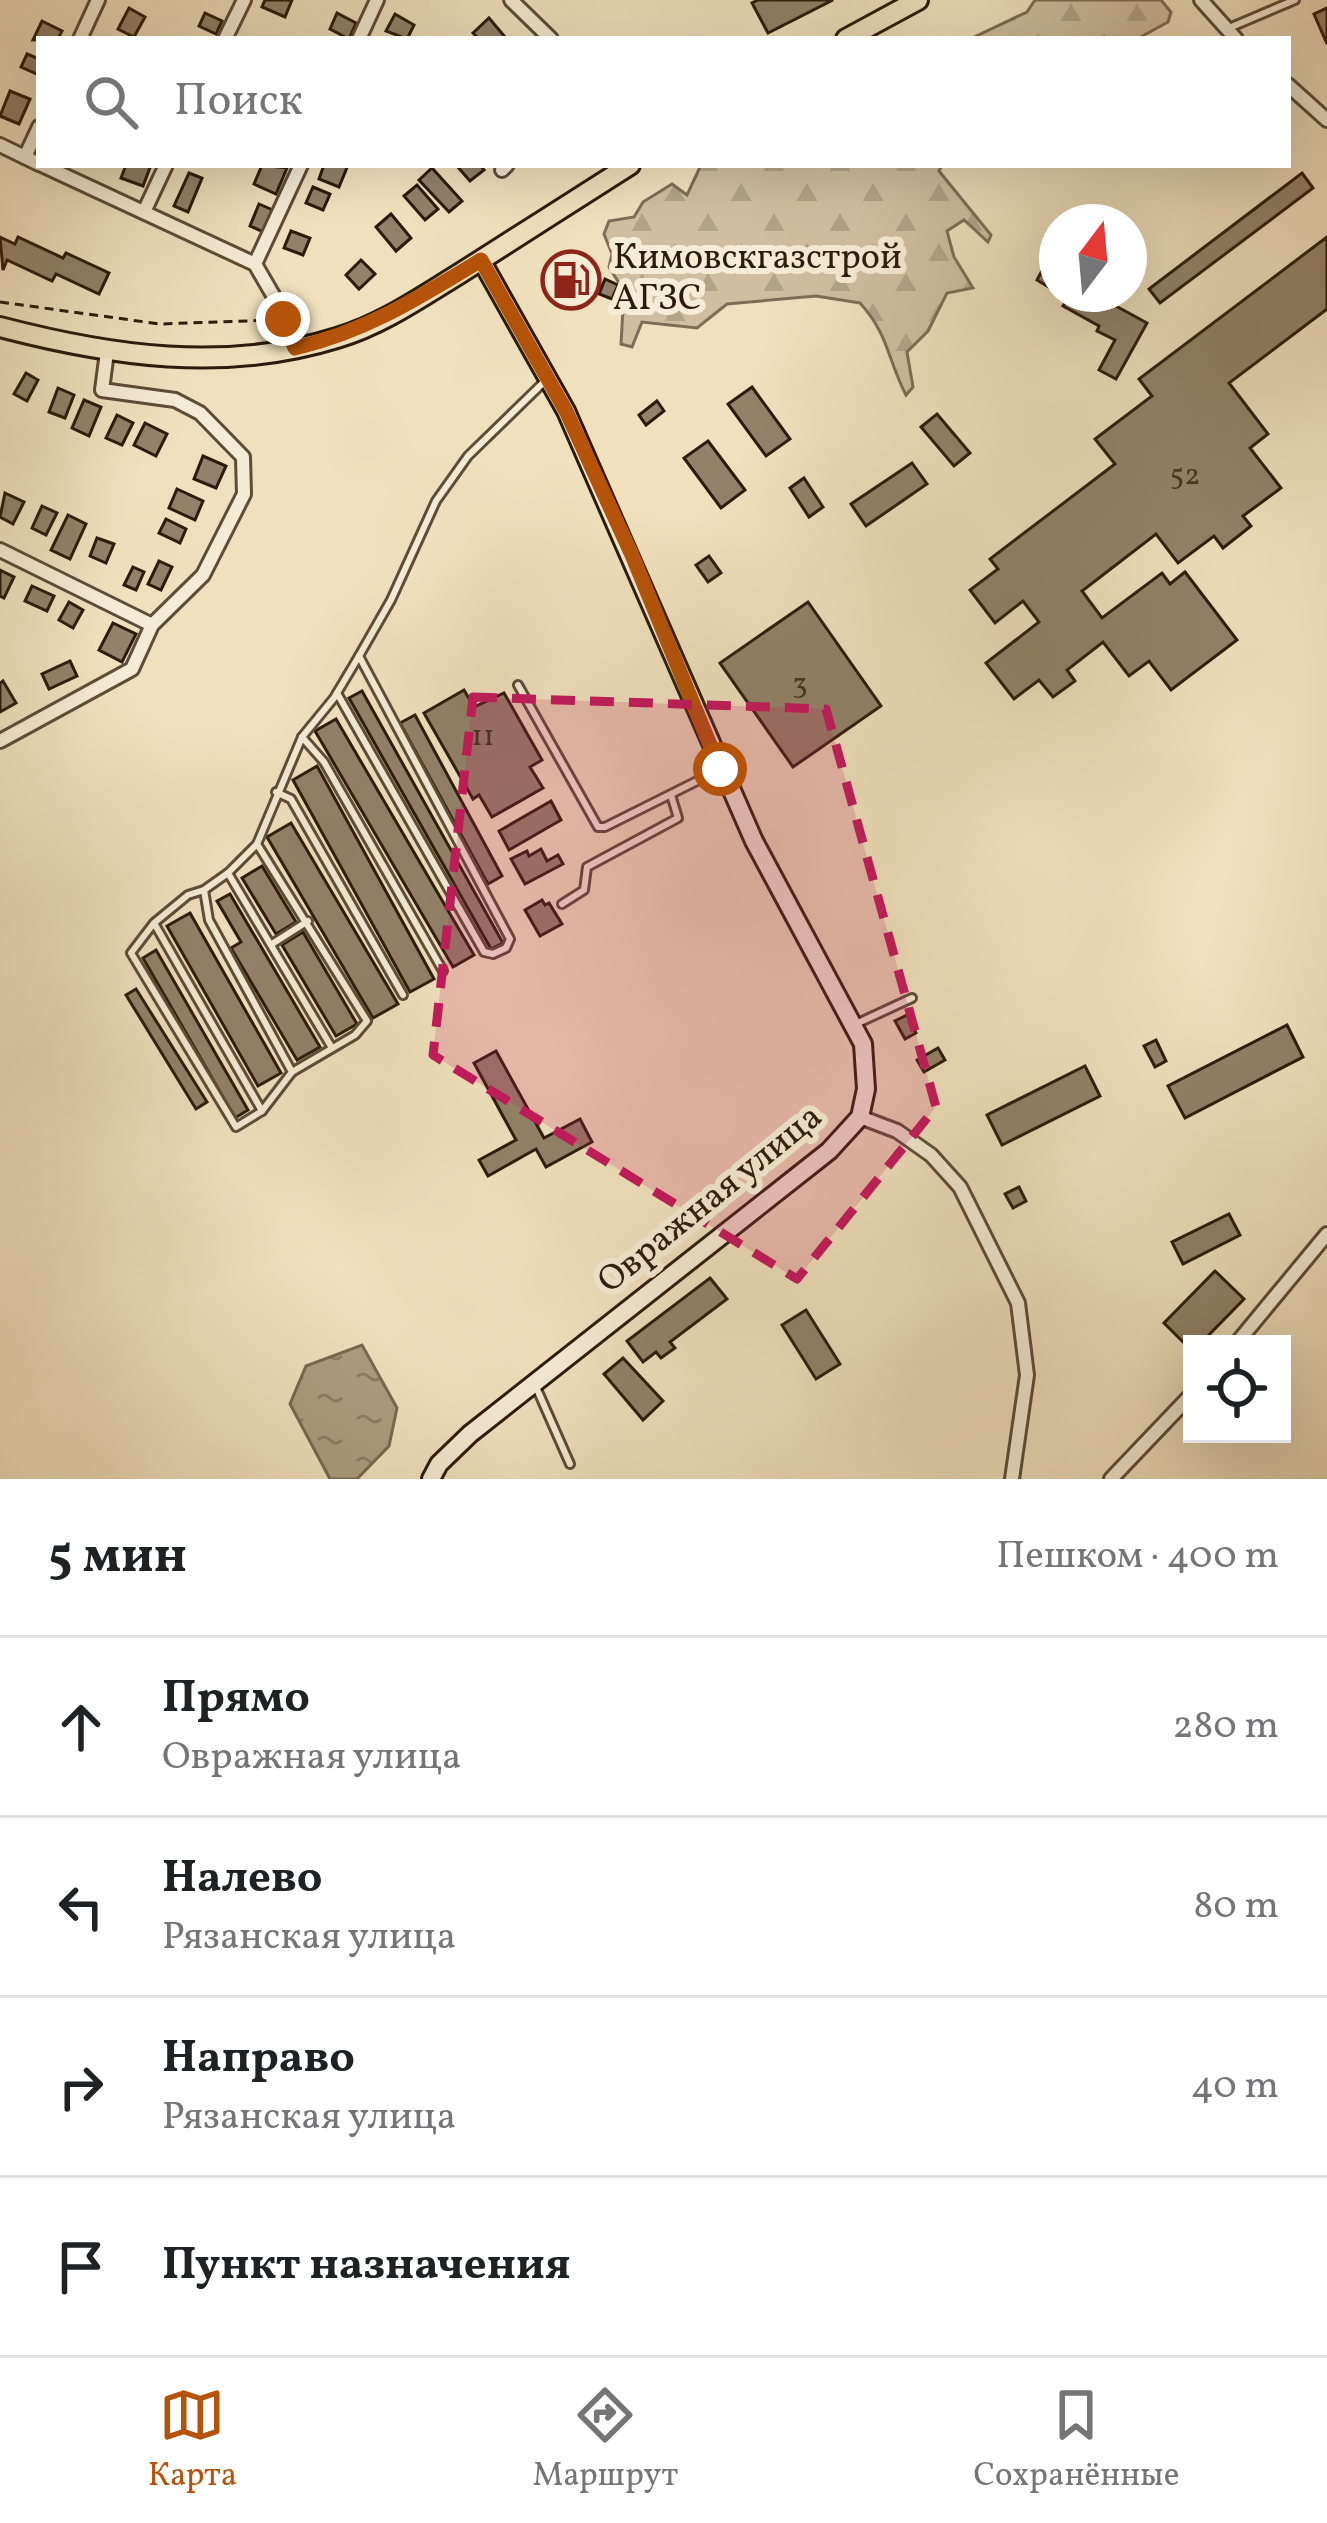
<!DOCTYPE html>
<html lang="ru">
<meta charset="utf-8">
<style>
body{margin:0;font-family:Vollkorn,serif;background:#f6f6f6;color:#202124}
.controls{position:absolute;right:36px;bottom:36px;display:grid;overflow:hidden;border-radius:0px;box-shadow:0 12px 48px #0002}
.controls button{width:108px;height:108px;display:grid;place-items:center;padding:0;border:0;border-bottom:3px solid #e0e0e0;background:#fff;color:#202124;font:60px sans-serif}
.compass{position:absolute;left:1039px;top:204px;width:108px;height:108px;border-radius:50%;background:#fff;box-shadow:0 12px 48px #0002;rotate:16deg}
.stop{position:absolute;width:36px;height:36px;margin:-27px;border:9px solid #b45309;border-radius:50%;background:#fff}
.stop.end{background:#b45309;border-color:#fff;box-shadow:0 3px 12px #0008}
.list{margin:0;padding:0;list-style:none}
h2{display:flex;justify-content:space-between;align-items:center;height:156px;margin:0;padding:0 48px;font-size:51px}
h2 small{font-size:39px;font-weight:400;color:#757577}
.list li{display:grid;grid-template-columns:78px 1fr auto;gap:36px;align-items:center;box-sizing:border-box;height:180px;padding:0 48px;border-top:3px solid #e0e0e0}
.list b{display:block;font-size:45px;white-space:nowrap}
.list p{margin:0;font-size:39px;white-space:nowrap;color:#757577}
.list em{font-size:39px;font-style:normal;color:#757577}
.icon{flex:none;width:66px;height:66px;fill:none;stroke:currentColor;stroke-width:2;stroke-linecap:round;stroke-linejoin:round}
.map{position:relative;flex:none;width:1327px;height:1479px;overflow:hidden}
.search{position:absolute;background:#fff;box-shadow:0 12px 48px #0002;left:36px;right:36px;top:36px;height:132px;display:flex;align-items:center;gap:30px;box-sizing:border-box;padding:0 42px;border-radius:0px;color:#757577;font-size:45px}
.sheet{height:876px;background:#fff}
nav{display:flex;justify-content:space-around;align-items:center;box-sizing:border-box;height:168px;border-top:3px solid #e0e0e0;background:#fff;font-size:33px;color:#757577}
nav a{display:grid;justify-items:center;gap:6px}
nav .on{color:#b45309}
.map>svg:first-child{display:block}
.forest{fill:url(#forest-firs);stroke:#7e6d56;stroke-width:3}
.water{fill:url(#water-ripples);stroke:#796a52;stroke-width:3}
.building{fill:#928269;stroke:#2c1b0c;stroke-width:3}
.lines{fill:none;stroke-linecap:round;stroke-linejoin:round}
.lane-casing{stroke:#5d4c38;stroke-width:12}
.street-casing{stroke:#5d4c38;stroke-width:18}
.secondary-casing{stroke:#2c1b0c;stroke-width:22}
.primary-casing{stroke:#2c1b0c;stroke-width:24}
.path{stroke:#2c1b0c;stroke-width:3;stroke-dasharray:9 6;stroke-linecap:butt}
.lane{stroke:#f5ecd5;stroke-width:6}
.street{stroke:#f5ecd5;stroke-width:12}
.secondary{stroke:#f5ecd5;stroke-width:16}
.primary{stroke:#f0e1be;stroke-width:18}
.route{stroke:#b45309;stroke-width:15}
.marked{fill:#c2185b;fill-opacity:0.2;stroke:#c2185b;stroke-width:9;stroke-dasharray:24 15;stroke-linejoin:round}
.labels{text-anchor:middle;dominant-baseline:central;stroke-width:12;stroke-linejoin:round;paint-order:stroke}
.number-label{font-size:30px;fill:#463523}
.poi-label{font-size:36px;fill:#2c1b0c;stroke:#f5ecd5;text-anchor:start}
.street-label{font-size:36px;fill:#2c1b0c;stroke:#f5ecd5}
</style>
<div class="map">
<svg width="1327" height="1479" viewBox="0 0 1327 1479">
<defs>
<pattern id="forest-firs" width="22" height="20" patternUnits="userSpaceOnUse" patternTransform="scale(3)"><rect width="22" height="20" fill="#cfbfa0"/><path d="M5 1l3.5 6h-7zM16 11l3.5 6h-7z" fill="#b2a489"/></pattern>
<pattern id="water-ripples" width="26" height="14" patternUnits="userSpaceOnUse" patternTransform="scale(3)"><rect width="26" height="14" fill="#ad9e81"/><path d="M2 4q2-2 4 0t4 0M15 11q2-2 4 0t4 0" fill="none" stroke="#8d8068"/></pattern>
</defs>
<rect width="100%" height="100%" fill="#f0e1be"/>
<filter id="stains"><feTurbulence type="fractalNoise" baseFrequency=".00167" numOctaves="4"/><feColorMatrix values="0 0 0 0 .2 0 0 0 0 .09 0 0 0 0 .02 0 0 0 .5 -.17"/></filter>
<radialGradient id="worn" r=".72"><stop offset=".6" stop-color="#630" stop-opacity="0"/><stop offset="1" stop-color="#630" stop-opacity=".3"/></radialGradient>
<g class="forest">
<polygon points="1035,0 1161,0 1171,12 1168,22 1137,39 970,39 1027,12"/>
<path d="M701 165H942L939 171 991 235 988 242 964 220 947 231 954 257 973 288 947 293 928 331 907 352 913 387 906 395C887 358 889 335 860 303L816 296 727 304 697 328 642 322 632 347 621 344 624 291 609 267 612 254 604 234 609 221 634 217 643 202 672 184 687 195Z"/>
</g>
<polygon class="water" points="362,1345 397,1408 389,1446 357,1479 330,1479 290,1404 306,1366"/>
<g class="building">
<polygon points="265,0 292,0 285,17 262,7"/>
<polygon points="758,0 833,0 768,33 752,3"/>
<polygon points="129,8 145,17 134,37 118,29"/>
<polygon points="1327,8 1327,44 1314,14"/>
<polygon points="205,13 222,21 216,34 199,26"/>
<polygon points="337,13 356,23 349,39 330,29"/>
<polygon points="395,14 414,25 407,39 386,31"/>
<polygon points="489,18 505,37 503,39 479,39 473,33"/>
<polygon points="42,21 62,31 58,39 33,40"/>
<polygon points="27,54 39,59 39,75 21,67"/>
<polygon points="10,91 30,99 19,124 0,116"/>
<polygon points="126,165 151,165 143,186 121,178"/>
<polygon points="262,165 287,168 276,194 254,184"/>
<polygon points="324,165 348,165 339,187 319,179"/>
<polygon points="456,165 480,165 484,170 470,181"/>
<polygon points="432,168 462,201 449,212 419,180"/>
<polygon points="189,173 202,178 188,212 174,206"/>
<polygon points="1302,173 1313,188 1160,303 1149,289"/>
<polygon points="417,185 438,209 425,220 404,196"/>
<polygon points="313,187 330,194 323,210 306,203"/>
<polygon points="259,204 275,211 266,233 250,226"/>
<polygon points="391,214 411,238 396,251 376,227"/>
<polygon points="291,231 310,238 303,255 284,248"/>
<polygon points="0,237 15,244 18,237 63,258 66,253 109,273 99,294 56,274 52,281 7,260 3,270"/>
<polygon points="1327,237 1327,309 1229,383 1268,434 1250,448 1281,488 1243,516 1251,526 1223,548 1214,536 1178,563 1156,534 1082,591 1102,618 1162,573 1170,584 1185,572 1237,640 1171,690 1149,661 1129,676 1103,642 1067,670 1075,681 1053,697 1039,680 1014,699 986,663 1039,622 1023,601 995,623 970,590 998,569 990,559 1115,464 1095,439 1152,396 1139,379"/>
<polygon points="361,260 375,274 359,289 346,275"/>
<polygon points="576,260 590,279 567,295 553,276"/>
<polygon points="1044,267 1057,274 1057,292 1037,280"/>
<polygon points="605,279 618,285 612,299 599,294"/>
<polygon points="1061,294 1094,294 1147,323 1116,379 1099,370 1115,340 1097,331 1099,326 1063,306 1068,298"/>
<polygon points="26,373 38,380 27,401 14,394"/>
<polygon points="752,387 790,439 766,456 728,404"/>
<polygon points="58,388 74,395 65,418 49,412"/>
<polygon points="84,400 101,407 89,436 72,428"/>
<polygon points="657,401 664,411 646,425 639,415"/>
<polygon points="937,414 970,453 954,466 921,427"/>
<polygon points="117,415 133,423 122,445 106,438"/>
<polygon points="145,423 167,434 156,456 134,445"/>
<polygon points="708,441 745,490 721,508 684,458"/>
<polygon points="203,456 226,466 216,488 194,479"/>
<polygon points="912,463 927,484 866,526 851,504"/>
<polygon points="804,478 823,507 809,517 790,488"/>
<polygon points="177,489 203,501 195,520 169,508"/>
<polygon points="5,493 24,502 13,524 0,517"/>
<polygon points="42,506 57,513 46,535 32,528"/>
<polygon points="68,515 86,524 70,559 51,550"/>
<polygon points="166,519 186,529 180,543 159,533"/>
<polygon points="97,538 114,544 106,563 90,556"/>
<polygon points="709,556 721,573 708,582 696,565"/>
<polygon points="159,561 172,567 161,590 148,584"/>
<polygon points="133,567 144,572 136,590 124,585"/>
<polygon points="0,570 14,577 4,598 0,596"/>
<polygon points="32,586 54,596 47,611 25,601"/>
<polygon points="69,602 83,610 73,628 59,620"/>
<polygon points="808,602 881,706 793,767 720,663"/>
<polygon points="113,623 136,634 122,662 99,650"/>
<polygon points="70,661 77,676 49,689 42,674"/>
<polygon points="3,681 16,703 0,712 0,683"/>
<polygon points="464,690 474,707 504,693 542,760 530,767 543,788 492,817 479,795 473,799 424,713"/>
<polygon points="362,691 503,943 491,949 349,698"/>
<polygon points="415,715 502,876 488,884 400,723"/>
<polygon points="336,719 474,955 453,967 315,731"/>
<polygon points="317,766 434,979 410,992 293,780"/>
<polygon points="551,801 561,820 509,850 499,831"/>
<polygon points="291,823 398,1004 373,1018 267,837"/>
<polygon points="541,849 547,861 558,855 563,864 525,884 511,859 527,851 529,856"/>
<polygon points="262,866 296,922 276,934 242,878"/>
<polygon points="230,894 320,1047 297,1060 231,948 241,942 217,901"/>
<polygon points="542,900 545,905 549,903 562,924 540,936 525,910"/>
<polygon points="190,913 281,1073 258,1086 167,926"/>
<polygon points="303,932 357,1024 336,1036 282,945"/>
<polygon points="156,950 248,1110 235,1118 143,958"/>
<polygon points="136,989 207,1102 196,1109 126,995"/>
<polygon points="907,1015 916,1033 905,1039 895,1021"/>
<polygon points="1287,1025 1303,1057 1185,1118 1168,1086"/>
<polygon points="1156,1040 1166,1061 1155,1067 1144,1046"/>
<polygon points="938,1048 945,1060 924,1072 917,1060"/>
<polygon points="496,1051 544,1138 580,1119 592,1142 546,1167 536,1149 488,1176 479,1160 516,1140 474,1063"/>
<polygon points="1085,1066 1100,1096 1002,1145 987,1115"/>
<polygon points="1019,1187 1026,1201 1013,1208 1005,1194"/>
<polygon points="1229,1214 1240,1235 1183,1264 1172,1242"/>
<polygon points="1215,1271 1244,1299 1200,1344 1192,1344 1192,1351 1164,1323"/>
<polygon points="710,1278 727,1299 670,1342 675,1348 661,1358 656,1352 643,1362 627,1341"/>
<polygon points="806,1310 840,1364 816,1379 782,1325"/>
<polygon points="623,1358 663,1401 643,1420 604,1374"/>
</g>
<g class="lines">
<g class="lane-casing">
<g id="lane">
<polyline points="1229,28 1295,0"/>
<polyline points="518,685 598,827 605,827 717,771"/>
<polyline points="337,693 484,952 493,954 506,948 510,939 359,656"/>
<polyline points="302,737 324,762 443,971"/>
<polyline points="276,792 291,799 403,995"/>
<polyline points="257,844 367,1021 355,1035 292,1072"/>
<polyline points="228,873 332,1048"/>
<polyline points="204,890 209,920 292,1072 262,1111"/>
<polyline points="562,904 584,890 587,867 678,818 671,795"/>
<polyline points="154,923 262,1111 236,1127 131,953 154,923 188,895 204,890 228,873 257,844 302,737 334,698 359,656 391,600 436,501 468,456 546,380"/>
<polyline points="272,944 308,921"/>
<polyline points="858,1023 912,998"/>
<polyline points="536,1387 570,1464"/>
</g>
</g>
<g class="street-casing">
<g id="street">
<polyline points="511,0 551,39"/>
<polyline points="1201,0 1236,39"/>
<polyline points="80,39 98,0"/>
<polyline points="225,39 244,0"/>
<polyline points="359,39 377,0"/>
<polyline points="1288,85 1327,120"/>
<polyline points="0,145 39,164"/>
<polyline points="25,157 39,127"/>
<polyline points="42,165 255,264 277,302 295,348"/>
<polyline points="502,170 507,165"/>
<polyline points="144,212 166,165"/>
<polyline points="255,264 301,165"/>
<polyline points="0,550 152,625"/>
<polyline points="0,741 132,669 152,625 203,575 244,494 243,457 200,413 175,400 102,390 107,352"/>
<polyline points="860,1117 897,1131 931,1155 960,1187 1018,1303 1027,1375 1012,1479"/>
<polyline points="1236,1344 1327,1234"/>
<polyline points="1111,1479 1192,1394"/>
</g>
</g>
<g class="secondary-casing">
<polyline id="secondary" points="431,1479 439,1464 470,1434 829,1151 860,1117 866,1089 863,1044 754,841 566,411 481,260"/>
</g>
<g class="primary-casing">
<g id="primary">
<polyline points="846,39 918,0"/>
<path d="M0 327C111 356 225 373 337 338 381 325 420 298 459 274 516 238 573 201 630 165"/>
</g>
</g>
<polyline class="path" points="0,302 160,324 273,320"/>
<use href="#lane" class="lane"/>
<use href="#street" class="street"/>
<use href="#secondary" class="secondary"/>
<use href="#primary" class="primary"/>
</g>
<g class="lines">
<path class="route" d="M283 319 295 348C365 332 420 297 481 260L566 411 632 555 720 769"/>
</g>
<path class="marked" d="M473 697 826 709 936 1107 797 1279 433 1055Z"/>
<defs>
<g id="fuel-ring" transform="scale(3)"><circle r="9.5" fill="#f5ecd5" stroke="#8f2418" stroke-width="1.5"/><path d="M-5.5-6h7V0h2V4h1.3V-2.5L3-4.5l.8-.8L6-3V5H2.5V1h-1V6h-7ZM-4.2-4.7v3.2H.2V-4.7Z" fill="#8f2418"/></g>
</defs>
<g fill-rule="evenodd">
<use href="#fuel-ring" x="571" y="280"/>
</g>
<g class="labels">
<g class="number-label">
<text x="1185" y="476">52</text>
<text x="800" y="685">3</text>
<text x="483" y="737">11</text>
</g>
<g class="poi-label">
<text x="613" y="259">Кимовскгазстрой<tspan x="613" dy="41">АГЗС</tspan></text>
</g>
<g class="street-label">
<text transform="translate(711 1200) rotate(-39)">Овражная улица</text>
</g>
</g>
<rect width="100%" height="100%" filter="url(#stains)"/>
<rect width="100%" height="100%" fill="url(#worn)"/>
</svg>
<div class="controls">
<button><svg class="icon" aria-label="locate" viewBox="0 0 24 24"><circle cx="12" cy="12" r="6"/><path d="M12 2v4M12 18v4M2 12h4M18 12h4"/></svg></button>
</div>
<svg class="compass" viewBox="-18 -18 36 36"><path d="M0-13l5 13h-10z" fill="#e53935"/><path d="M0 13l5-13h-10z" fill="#757577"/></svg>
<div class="stop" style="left:720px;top:769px"></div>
<div class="stop end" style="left:283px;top:319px"></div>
<div class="search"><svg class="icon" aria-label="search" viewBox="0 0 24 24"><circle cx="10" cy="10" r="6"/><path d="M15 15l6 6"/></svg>Поиск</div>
</div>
<section class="sheet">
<h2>5 мин<small>Пешком · 400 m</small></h2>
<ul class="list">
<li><svg class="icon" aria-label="ahead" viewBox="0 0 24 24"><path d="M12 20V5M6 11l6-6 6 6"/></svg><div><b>Прямо</b><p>Овражная улица</p></div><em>280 m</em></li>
<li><svg class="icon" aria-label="left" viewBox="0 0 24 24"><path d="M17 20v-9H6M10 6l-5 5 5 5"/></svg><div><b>Налево</b><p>Рязанская улица</p></div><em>80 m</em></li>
<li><svg class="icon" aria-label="right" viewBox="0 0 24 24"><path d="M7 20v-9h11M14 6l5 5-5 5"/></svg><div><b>Направо</b><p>Рязанская улица</p></div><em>40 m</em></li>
<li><svg class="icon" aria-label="arrive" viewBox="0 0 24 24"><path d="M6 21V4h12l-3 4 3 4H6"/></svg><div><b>Пункт назначения</b></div></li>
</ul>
</section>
<nav>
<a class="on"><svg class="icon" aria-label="map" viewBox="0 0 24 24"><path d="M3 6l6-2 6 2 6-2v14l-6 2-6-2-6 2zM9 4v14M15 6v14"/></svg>Карта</a>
<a><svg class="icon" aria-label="directions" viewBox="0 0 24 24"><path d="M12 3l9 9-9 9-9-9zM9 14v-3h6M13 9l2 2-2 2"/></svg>Маршрут</a>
<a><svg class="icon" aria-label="saved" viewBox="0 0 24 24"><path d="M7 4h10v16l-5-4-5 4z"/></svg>Сохранённые</a>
</nav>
